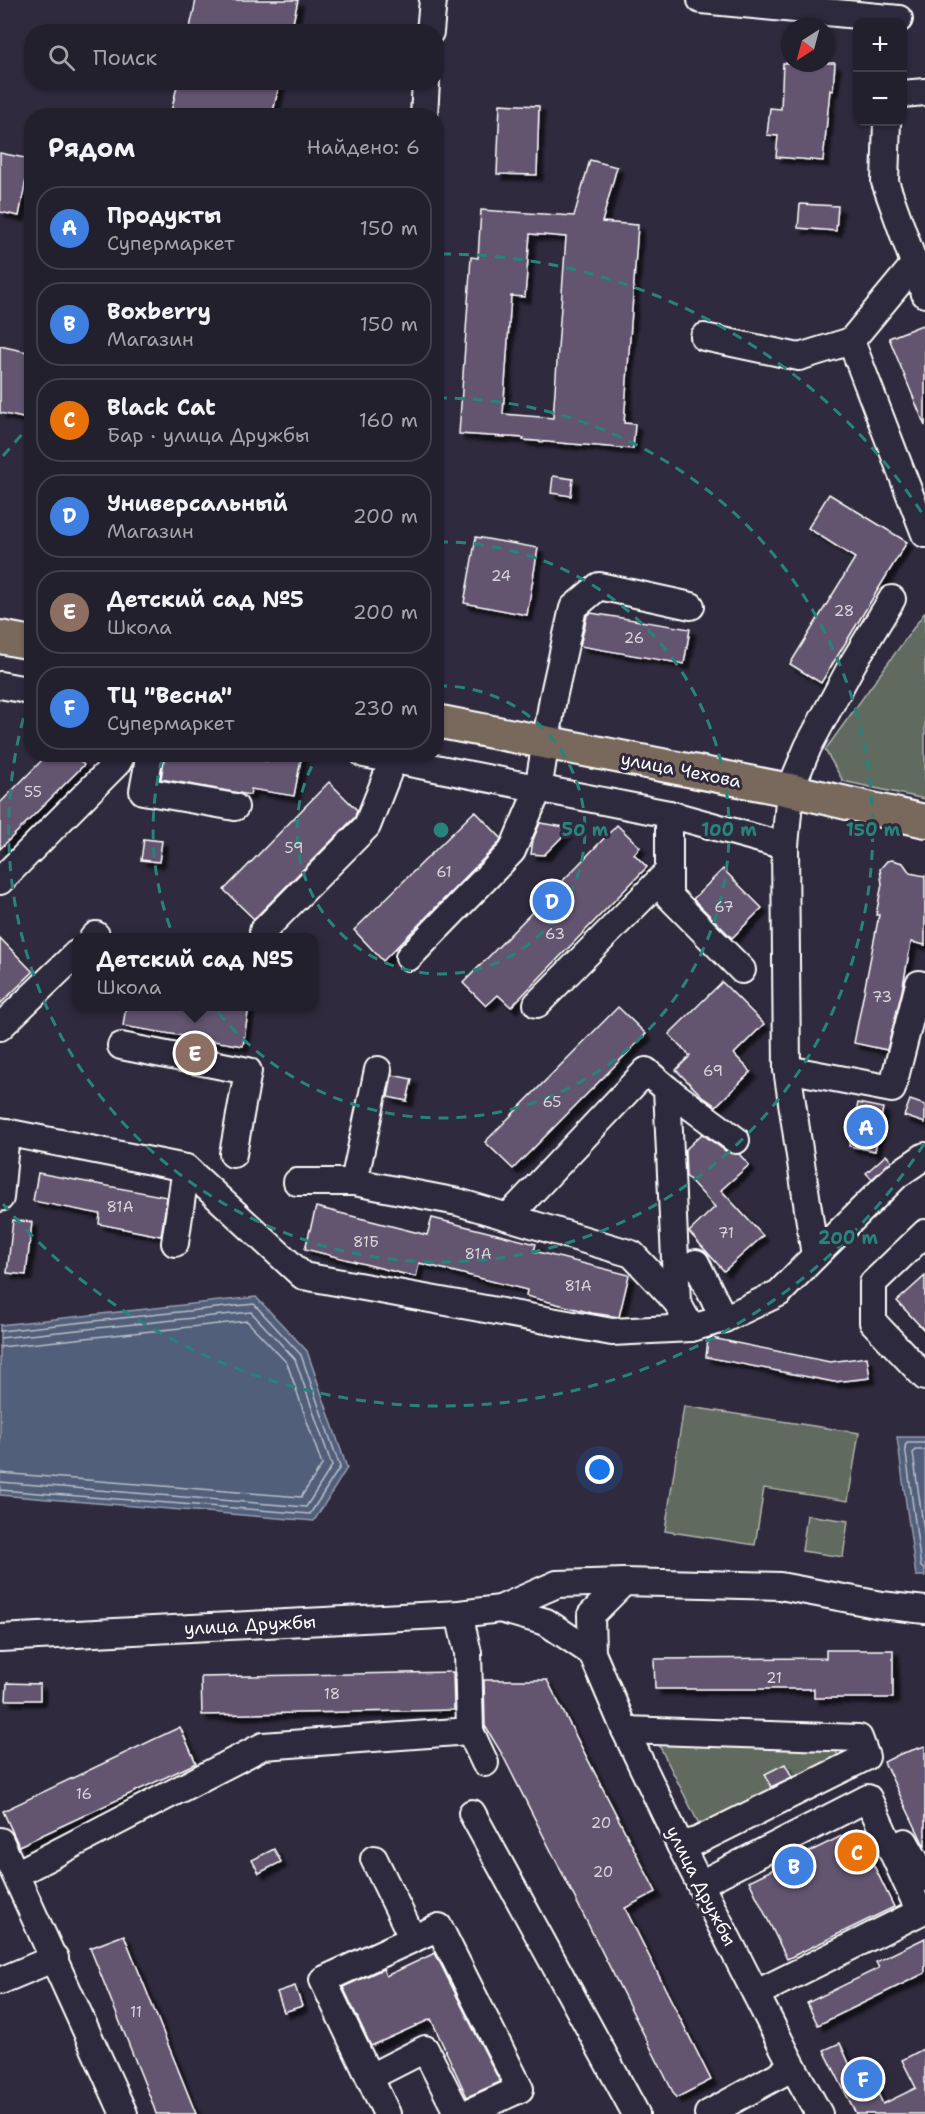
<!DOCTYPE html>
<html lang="ru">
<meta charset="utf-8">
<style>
body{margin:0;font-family:"Shantell Sans",sans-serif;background:#2b2836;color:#f1f3f6}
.controls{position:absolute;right:18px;top:18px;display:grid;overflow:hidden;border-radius:12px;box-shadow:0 2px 4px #0004}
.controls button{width:54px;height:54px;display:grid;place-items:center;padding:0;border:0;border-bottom:2px solid #403e4a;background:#23202e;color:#f1f3f6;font:30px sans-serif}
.compass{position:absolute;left:781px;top:18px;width:54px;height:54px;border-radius:50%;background:#23202e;box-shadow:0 2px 4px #0004;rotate:216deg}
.you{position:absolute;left:600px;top:1470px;width:21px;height:21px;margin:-15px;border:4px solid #fff;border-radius:50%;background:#1a73e8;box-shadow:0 0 0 9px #1a73e833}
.badge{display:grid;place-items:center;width:39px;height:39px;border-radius:50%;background:#ffd166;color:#fff;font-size:20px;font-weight:700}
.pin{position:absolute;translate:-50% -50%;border:3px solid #fff;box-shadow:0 2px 6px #0006}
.popup{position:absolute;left:72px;top:933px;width:246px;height:78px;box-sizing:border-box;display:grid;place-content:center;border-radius:12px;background:#23202e;filter:drop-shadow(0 2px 4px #0005);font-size:20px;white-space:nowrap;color:#a3a3aa}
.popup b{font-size:22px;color:#f1f3f6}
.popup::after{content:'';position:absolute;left:50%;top:100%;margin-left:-12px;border:12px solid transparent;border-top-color:#23202e}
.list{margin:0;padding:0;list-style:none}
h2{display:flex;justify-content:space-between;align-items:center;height:78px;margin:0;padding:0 24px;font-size:26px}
h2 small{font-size:20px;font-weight:400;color:#a3a3aa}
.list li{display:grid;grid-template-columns:39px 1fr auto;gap:18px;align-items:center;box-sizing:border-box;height:84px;margin:0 12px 12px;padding:0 12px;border:2px solid #403e4a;border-radius:24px}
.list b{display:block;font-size:22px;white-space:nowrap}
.list p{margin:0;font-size:20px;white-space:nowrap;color:#a3a3aa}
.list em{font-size:20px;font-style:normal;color:#a3a3aa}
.icon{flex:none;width:33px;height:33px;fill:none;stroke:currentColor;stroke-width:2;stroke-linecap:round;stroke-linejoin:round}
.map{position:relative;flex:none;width:925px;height:2114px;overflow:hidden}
.search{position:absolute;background:#23202e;box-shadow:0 2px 4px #0004;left:24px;top:24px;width:420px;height:66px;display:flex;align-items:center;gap:15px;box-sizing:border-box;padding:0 21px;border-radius:24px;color:#a3a3aa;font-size:22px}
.panel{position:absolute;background:#23202e;box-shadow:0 2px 4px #0004;left:24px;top:108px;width:420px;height:654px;border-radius:24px}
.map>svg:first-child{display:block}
.green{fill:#606a5e;stroke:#b0b4ae;stroke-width:1.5}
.water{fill:#515e7a;stroke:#979eaf;stroke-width:1.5}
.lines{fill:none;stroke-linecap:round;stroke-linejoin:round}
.shore{stroke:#b9bfca;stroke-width:1.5}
.building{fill:#64546f;stroke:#fff;stroke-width:1.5;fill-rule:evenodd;filter:url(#shadow)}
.minor-casing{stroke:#fff;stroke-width:30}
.major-casing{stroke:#fff;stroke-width:36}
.minor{stroke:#2f2a3d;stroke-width:26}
.major{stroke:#78695c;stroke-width:32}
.ring{fill:none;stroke:#27847c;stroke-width:3;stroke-dasharray:10 8}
.labels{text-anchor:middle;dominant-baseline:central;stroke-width:6;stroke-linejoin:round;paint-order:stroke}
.number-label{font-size:15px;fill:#d8d4db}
.street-label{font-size:18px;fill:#fff;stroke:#2f2a3d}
.centre{fill:#27847c;stroke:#2f2a3d;stroke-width:3}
.ring-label{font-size:18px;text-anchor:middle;font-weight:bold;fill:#27847c;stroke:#2f2a3d;stroke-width:6;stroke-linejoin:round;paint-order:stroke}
</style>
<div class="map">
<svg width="925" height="2114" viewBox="0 0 925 2114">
<defs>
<filter id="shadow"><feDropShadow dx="5.5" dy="5.5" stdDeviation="1.5" flood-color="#0009"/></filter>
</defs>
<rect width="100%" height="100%" fill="#2f2a3d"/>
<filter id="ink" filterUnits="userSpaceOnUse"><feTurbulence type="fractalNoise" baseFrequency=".0167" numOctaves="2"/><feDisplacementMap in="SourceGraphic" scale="12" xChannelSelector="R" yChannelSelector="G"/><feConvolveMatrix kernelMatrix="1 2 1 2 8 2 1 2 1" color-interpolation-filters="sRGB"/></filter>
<g filter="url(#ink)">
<g class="green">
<polygon points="925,612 925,799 843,781 825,750"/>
<polygon points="684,1406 859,1433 848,1501 764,1488 755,1545 665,1531"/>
<polygon points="807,1515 848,1521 843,1557 802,1551"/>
<polygon points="657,1741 833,1747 841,1760 702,1830"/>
</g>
<g class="water">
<polygon points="256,1297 307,1351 347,1468 314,1521 0,1495 0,1325"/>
<polygon points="897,1437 925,1437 925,1576 916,1576"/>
</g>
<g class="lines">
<g class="shore">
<polyline points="0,1331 254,1304 301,1355 340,1467 310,1514 0,1490"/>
<polyline points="0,1338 251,1312 295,1359 332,1466 306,1507 0,1482"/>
<polyline points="0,1347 247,1321 287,1363 322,1465 301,1497 0,1473"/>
<polyline points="925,1443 907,1443 905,1446 921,1567 925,1570"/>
<polyline points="925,1450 915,1450 913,1453 925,1539"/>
</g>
</g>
<g class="building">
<polygon points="196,0 298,0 291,32 189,32"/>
<polygon points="783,63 835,63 833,91 830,90 823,161 776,157 778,136 767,135 770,108 781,109"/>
<polygon points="178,82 280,82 272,116 170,116"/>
<polygon points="500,104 539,106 537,175 497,174"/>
<polygon points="0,153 30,159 19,216 0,212"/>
<path d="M590 160 617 167 602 222 638 225 624 423 635 424 633 449 523 440 524 438 459 434 471 257 478 258 481 210 574 216ZM530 234 566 237 553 418 503 414 511 296 525 297Z"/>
<polygon points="800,204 838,206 836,231 798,228"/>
<polygon points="922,325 925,333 925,426 889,338"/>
<polygon points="0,346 32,353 32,420 0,413"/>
<polygon points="553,476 573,479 571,496 551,493"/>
<polygon points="829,494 907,542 821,683 790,664 855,558 808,528"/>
<polygon points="476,537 538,548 527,615 464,603"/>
<polygon points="591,613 690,629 684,664 580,646 587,616"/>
<polygon points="48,754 73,754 84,765 0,849 0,803"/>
<polygon points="165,754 233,754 267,761 268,754 302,754 294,796 251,789 250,795 161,779"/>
<polygon points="329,782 357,810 355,817 254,919 224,890"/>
<polygon points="475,811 501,838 499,843 383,961 354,930"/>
<polygon points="540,823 571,828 544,855 531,854 533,840"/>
<polygon points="617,825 640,847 634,854 647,867 511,1007 498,995 486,1006 463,983"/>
<polygon points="144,839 162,841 159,862 141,860"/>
<polygon points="892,860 903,863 910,873 925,876 925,945 911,942 902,991 887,1050 854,1043 879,915 876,915 882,884 880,869 887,861"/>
<polygon points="723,869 762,908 732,938 693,899"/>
<polygon points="0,938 33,972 0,1004"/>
<polygon points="722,982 764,1024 734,1054 751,1072 716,1106 702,1096 676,1070 690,1056 669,1034"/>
<polygon points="126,1006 249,1006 243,1046 123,1026"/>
<polygon points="618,1007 646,1034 513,1169 485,1142"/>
<polygon points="392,1075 412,1079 407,1101 388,1097"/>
<polygon points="910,1100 925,1105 925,1123 904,1116"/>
<polygon points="858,1103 883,1108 875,1151 849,1146"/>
<polygon points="702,1134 727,1152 739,1154 749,1165 721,1190 763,1236 724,1271 689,1232 715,1207 686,1176 685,1150"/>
<polygon points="886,1155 892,1161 872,1179 866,1173"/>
<polygon points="38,1173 167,1197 161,1236 99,1224 100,1214 33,1201"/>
<polygon points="316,1207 427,1235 432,1218 536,1244 534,1251 629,1275 619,1317 592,1313 526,1296 527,1290 419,1263 416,1277 305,1249"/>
<polygon points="13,1220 32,1222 26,1275 7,1273"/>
<polygon points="925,1276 925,1331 897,1301"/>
<polygon points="712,1338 830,1362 867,1357 870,1378 834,1382 706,1357 708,1339"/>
<polygon points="826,1650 893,1650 893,1698 814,1698 814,1689 655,1689 654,1659 826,1658"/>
<polygon points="453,1672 454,1710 202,1715 201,1677"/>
<polygon points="484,1680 547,1680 656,1892 625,1908 711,2080 676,2098 502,1754 485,1726"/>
<polygon points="7,1683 40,1684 40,1700 6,1700"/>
<polygon points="180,1727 196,1763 19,1846 3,1811"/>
<polygon points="925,1746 925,1847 884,1762 900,1754"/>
<polygon points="785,1764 792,1777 771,1787 765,1774"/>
<polygon points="856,1829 894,1907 787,1959 749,1881"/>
<polygon points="274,1849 281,1862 259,1873 252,1860"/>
<polygon points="124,1935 196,2114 156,2114 152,2102 90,1948"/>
<polygon points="925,1938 925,1973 818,2025 807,2003 879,1968 876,1962"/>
<polygon points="435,1953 500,2082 467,2097 431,2019 371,2046 343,1987 383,1969 386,1976"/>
<polygon points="295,1986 302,2006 284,2012 277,1992"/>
<polygon points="840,2043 856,2079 868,2072 883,2104 916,2088 902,2060 925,2048 925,2114 856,2114 824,2050"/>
</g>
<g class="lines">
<g class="minor-casing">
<g id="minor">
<polyline points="701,0 899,19"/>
<polyline points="430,32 433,0"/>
<polyline points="902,94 925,92"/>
<polyline points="424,116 426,82"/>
<polyline points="887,122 885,182 925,294"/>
<polyline points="913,266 851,341 925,534"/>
<polyline points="704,337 799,357 851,341"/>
<polyline points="0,685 32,691"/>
<polyline points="150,754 143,791 235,807"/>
<polyline points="364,754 669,814 785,846"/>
<polyline points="669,814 669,896 742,970"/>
<polyline points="0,881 118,762 122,754"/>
<polyline points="263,931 367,826 393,760"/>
<polyline points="93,938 96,935"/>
<polyline points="409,957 512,851 538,790 553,698 573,608 599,586 691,606"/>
<polyline points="537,1004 669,871"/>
<polyline points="0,1027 76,954"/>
<polyline points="121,1046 248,1071 233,1154"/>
<polyline points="787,1069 892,1089 919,984 925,986"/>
<polyline points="667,1089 736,1140"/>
<polyline points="0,1131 186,1168 303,1276 612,1332 691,1328 724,1319 779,1293 815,1256 787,1069 785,846 790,790 808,747 853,663 892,599"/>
<polyline points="297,1182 354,1182 458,1202 632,1254 677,1302"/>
<polyline points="354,1182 378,1070"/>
<polyline points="0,1198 6,1132"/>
<polyline points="509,1216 646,1071 667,1089 677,1302 691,1328"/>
<polyline points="925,1233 873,1283 873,1322 925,1377"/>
<polyline points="175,1243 186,1168"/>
<polyline points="815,1256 897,1175 925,1156"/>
<polyline points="696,1263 724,1319"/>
<polyline points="624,1582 591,1615 592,1653 625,1730 680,1845 793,2067 819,2114"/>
<polyline points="500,1609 546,1622 592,1653"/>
<polyline points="0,1638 459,1614 500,1609 557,1584 624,1582 780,1586 881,1605 925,1610"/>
<polyline points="625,1730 859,1738 866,1757 697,1841 680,1845"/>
<polyline points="470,1731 485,1763"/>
<polyline points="472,1813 636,2114"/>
<polyline points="0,1841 124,2114"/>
<polyline points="905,1842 925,1878"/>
<polyline points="374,1859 413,1939"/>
<polyline points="16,1874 263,1746 470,1731 468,1653 459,1614"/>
<polyline points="700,1884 868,1798 920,1912 757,1993"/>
<polyline points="0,1981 55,1958"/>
<polyline points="370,2077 425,2049 458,2114"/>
<polyline points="387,2114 323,1980 439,1927 520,2089 465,2114"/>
<polyline points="708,2114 793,2067"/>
</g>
</g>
<g class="major-casing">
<g id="major">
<polyline points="0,637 32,643"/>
<polyline points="436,721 790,790 925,821"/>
</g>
</g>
<use href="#minor" class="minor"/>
<use href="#major" class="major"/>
</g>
</g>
<g class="ring">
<path d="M437 686A144 144 0 1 1 318 755"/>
<path d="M438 542A288 288 0 1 1 163 755"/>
<path d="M437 398A432 432 0 1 1 31 693"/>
<path d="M924 1144A576 576 0 0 1 3 1204M3 456A576 576 0 0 1 30 426M441 254A576 576 0 0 1 924 516"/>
</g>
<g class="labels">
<g class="number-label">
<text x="501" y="576">24</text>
<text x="844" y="611">28</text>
<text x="634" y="638">26</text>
<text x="33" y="792">55</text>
<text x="294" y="848">59</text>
<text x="444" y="872">61</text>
<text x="724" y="907">67</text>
<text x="555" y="934">63</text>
<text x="882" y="997">73</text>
<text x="713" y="1071">69</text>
<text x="552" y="1102">65</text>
<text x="120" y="1207">81А</text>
<text x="726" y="1233">71</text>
<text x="366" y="1242">81Б</text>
<text x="478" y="1254">81А</text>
<text x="578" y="1286">81А</text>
<text x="774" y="1678">21</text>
<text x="332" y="1694">18</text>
<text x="84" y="1794">16</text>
<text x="601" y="1823">20</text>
<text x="603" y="1872">20</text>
<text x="136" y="2012">11</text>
</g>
<g class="street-label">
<text transform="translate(681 770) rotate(11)">улица Чехова</text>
<text transform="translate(250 1625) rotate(-3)">улица Дружбы</text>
<text transform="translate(701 1886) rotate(63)">улица Дружбы</text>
</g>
</g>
<circle cx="441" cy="830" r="9" class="centre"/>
<g class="ring-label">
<text x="585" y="836">50 m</text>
<text x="729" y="836">100 m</text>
<text x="873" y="836">150 m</text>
<text x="848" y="1244">200 m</text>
</g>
</svg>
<div class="controls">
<button>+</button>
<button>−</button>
</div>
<svg class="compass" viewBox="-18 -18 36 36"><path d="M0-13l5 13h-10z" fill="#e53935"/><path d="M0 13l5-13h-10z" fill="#a3a3aa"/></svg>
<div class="you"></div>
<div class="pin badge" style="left:866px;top:1127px;background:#3f7fe0">A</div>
<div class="pin badge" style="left:794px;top:1866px;background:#3f7fe0">B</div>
<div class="pin badge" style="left:857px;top:1852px;background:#e8710a">C</div>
<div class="pin badge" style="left:552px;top:901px;background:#3f7fe0">D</div>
<div class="pin badge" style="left:195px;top:1053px;background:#8d6e63">E</div>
<div class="popup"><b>Детский сад №5</b>Школа</div>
<div class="pin badge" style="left:863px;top:2079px;background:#3f7fe0">F</div>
<div class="search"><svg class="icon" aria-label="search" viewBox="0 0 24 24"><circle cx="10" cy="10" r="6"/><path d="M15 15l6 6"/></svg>Поиск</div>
<section class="panel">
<h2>Рядом<small>Найдено: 6</small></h2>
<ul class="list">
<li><span class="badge" style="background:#3f7fe0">A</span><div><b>Продукты</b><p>Супермаркет</p></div><em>150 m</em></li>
<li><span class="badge" style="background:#3f7fe0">B</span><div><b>Boxberry</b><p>Магазин</p></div><em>150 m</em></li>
<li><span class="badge" style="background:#e8710a">C</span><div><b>Black Cat</b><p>Бар · улица Дружбы</p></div><em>160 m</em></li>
<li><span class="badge" style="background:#3f7fe0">D</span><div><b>Универсальный</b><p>Магазин</p></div><em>200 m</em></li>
<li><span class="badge" style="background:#8d6e63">E</span><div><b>Детский сад №5</b><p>Школа</p></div><em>200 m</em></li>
<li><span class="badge" style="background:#3f7fe0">F</span><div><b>ТЦ &quot;Весна&quot;</b><p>Супермаркет</p></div><em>230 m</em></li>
</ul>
</section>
</div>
